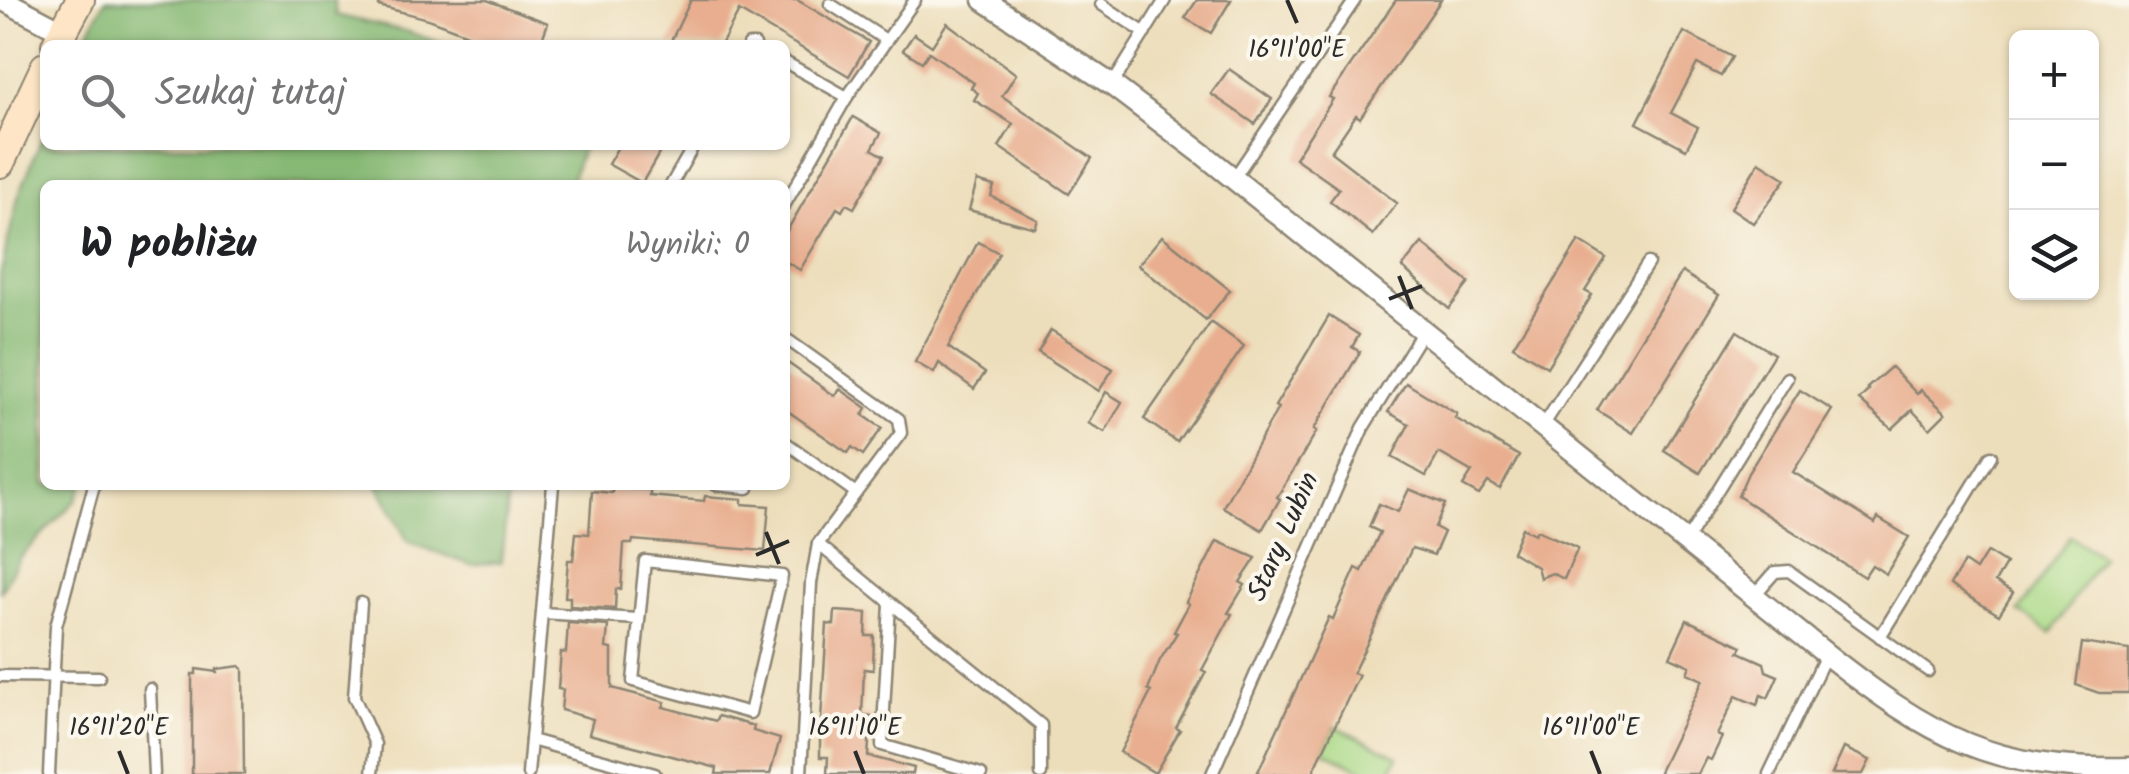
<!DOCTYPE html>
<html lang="pl">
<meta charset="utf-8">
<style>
body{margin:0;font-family:Kalam,sans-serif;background:#f2f2f2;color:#202124}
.controls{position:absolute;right:30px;top:30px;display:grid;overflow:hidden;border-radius:15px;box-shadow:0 2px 8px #0004}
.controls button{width:90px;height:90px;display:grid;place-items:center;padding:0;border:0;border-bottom:2px solid #e0e0e0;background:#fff;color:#202124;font:50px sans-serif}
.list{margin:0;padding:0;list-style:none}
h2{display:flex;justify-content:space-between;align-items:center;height:130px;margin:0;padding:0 40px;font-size:42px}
h2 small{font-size:32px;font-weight:400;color:#757577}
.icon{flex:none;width:55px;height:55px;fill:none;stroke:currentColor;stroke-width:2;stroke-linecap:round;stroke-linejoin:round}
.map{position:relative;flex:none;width:2129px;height:774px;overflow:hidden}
.search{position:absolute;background:#fff;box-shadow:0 2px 8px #0004;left:40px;top:40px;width:750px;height:110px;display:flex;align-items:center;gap:25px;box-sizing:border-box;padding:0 35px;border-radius:15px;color:#757577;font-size:38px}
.panel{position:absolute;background:#fff;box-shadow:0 2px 8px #0004;left:40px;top:180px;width:750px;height:310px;border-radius:15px}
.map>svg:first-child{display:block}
.green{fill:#aad987;stroke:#6a8259;stroke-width:2.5}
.forest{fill:#87b974;stroke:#597250;stroke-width:2.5}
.building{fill:#e8ae8f}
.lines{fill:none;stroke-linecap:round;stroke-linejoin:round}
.lane-casing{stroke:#8c8473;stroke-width:15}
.street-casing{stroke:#8c8473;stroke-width:25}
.secondary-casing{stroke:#8c8473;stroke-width:32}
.lane{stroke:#fff;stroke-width:10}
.street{stroke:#fff;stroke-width:20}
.secondary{stroke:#fde5c5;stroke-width:28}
.ticks{fill:none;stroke:#2b2b2b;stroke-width:4}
.labels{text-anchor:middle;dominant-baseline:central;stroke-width:8;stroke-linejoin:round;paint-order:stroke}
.street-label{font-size:28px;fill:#2b2b2b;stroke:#fbf7ec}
.ticks-label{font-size:25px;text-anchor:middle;fill:#2b2b2b;stroke:#fbf7ec;stroke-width:8;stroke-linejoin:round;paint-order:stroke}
</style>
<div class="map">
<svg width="2129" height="774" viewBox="0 0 2129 774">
<rect width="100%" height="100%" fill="#fbf7ec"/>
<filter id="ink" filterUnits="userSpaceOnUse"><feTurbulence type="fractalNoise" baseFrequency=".01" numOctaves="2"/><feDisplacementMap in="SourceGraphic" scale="20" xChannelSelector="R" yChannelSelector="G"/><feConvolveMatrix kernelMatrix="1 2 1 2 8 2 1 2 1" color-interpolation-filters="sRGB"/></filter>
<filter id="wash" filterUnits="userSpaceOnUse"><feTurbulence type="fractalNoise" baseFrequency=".0048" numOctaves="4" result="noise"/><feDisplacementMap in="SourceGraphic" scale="40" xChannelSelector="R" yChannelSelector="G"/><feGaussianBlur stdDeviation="2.25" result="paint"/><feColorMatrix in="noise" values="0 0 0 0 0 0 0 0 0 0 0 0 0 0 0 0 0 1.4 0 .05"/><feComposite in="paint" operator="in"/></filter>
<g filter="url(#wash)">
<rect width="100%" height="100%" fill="#eddebb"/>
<g class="green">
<polygon points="2070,536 2102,557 2051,633 2019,612"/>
<polygon points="1335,726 1398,756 1390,774 1372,774 1323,751"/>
</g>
<g class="forest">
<polygon points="105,0 334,0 336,15 409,32 445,45 82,45"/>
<polygon points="45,130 45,145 583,145 570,185 45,185 45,485 83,485 76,500 19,558 0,593 0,276 18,197"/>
<polygon points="378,485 509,485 501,562 471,565 408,542"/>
</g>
<g id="blocks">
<g class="building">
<polygon points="380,0 487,0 548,23 540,45 496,45 428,19 379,6"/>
<polygon points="691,0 797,0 869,42 849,76 739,11 721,45 669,45"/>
<polygon points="1197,0 1231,0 1211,33 1185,18"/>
<polygon points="1396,0 1441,0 1375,96 1360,118 1356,115 1331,152 1397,203 1373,235 1330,201 1339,189 1295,158 1333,99 1329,97"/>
<polygon points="947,23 1016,74 1002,96 1092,158 1069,194 999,147 1013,124 974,100 978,93 971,88 974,83 929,52 922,62 903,50 914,34 932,46"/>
<polygon points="1684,32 1732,57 1721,76 1697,64 1671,113 1698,127 1686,149 1637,123"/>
<polygon points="1229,69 1272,99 1255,124 1211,94"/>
<polygon points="853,117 881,133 872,149 884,156 854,208 846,204 842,211 837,208 800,270 785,261 785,234"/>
<polygon points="619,145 664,145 642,183 608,164"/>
<polygon points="1759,162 1786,179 1753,223 1731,208"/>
<polygon points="977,181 994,186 991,196 1038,220 1035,228 969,210"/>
<polygon points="1162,236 1230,290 1206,320 1138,265"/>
<polygon points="1579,241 1606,258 1585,291 1592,295 1547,367 1513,346"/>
<polygon points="978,242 999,253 948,347 985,373 974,389 939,363 934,373 915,362"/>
<polygon points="1422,243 1469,283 1449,309 1402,267"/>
<polygon points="1682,272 1719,295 1633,433 1597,410"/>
<polygon points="1329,316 1359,335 1352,347 1360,352 1314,429 1317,431 1277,497 1280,499 1262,530 1223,507 1278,408 1275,406"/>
<polygon points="1211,322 1244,346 1177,442 1144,419"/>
<polygon points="1051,330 1113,369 1099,391 1038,352"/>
<polygon points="1737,331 1774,354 1700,473 1664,450"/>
<polygon points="785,361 835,396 840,389 867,408 863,415 882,428 863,455 852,447 848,453 785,409"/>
<polygon points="1891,367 1917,394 1921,390 1946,413 1930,429 1912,410 1892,429 1859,400 1869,390 1867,388"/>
<polygon points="1406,383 1457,414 1455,418 1519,456 1500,489 1488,482 1479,495 1463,486 1472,472 1439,453 1426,476 1392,457 1409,424 1388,412"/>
<polygon points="1800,390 1832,410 1793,472 1875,523 1878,518 1909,537 1886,574 1872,565 1864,577 1738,496 1748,473"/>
<polygon points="1106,392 1122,402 1105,432 1088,423"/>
<polygon points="613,488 650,490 650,496 704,501 705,496 742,499 742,504 769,506 765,551 633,540 632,544 624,544 621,589 616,589 615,609 570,606 570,597 565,597 568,560 573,560 576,533 589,534 592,491 612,493"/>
<polygon points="1409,489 1445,504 1435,527 1444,532 1434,555 1412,548 1353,673 1359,675 1312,774 1257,774 1329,617 1333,619 1356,568 1362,571 1380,532 1369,527 1379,504 1398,512"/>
<polygon points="1522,528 1535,534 1537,530 1578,548 1564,579 1552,573 1540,578 1537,567 1512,552"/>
<polygon points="1217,541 1256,558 1240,582 1245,585 1228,613 1232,614 1202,670 1206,672 1176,728 1180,730 1155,773 1120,752 1151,692 1148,690 1160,660 1177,633 1174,632 1189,604 1186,602"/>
<polygon points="1987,552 2006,564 1995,582 2013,593 1999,615 1950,585 1964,562 1976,570"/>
<polygon points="835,611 867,613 866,636 874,636 873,670 864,669 862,716 871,716 868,756 914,768 913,774 827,774 828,757 820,757 820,736 827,624 834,625"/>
<polygon points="1687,620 1742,646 1739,652 1764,663 1766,671 1778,676 1768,698 1761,695 1757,705 1736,696 1717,735 1722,737 1711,760 1706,758 1698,774 1658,774 1703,680 1687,673 1690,666 1670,657"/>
<polygon points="568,623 608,626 606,648 612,649 612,688 665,702 663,707 716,721 718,716 754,726 753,731 780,739 770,774 716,774 717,768 589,734 593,719 561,710 563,690 558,689 561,652 566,653"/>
<polygon points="2082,643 2129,650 2129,693 2099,693 2076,685"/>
<polygon points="240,666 243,669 244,774 192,774 192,674 196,674 196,669 217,672 217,669"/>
<polygon points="1844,748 1870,760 1863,774 1832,774"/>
</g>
</g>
</g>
<g filter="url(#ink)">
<use href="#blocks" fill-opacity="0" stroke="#8c8473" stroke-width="2.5"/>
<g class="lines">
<g class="lane-casing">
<g id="lane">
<polyline points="830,4 886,40"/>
<polyline points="1101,4 1145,33"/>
<polyline points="749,45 755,45"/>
<polyline points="785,62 847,97"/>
<polyline points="1112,85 1165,0"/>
<polyline points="1234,178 1355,0"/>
<polyline points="671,185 694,145"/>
<polyline points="785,204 847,97 915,0"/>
<polyline points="785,338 899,419 901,433 856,493"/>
<polyline points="1543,426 1648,263"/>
<polyline points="785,442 856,493 818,544"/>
<polyline points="716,485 748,488"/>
<polyline points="1686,541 1787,378"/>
<polygon points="645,561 782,576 750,713 633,681"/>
<polyline points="1754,596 1775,572 1789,571 1928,671"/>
<polyline points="361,603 354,697 375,744 372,774"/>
<polyline points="890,604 882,745 981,774"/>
<polyline points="542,613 638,619"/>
<polyline points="1880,637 1991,456"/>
<polyline points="0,676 99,677"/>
<polyline points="150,689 154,774"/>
<polyline points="531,740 655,774"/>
<polyline points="49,774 56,626 94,485"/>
<polyline points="528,774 553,485"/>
<polyline points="801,774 811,583 818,544 1041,725 1041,774"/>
<polyline points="1212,774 1363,428 1423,331"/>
<polyline points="1769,774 1826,655"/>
</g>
</g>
<g class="street-casing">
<g id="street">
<polyline points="3,0 62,31"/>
<path d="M984 0 1112 85 1203 154 1826 654C1930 736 1993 772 2129 768"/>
</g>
</g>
<g class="secondary-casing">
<g id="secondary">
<polyline points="56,45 80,0"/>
<polyline points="0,163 45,67"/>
</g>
</g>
<use href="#lane" class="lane"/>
<use href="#street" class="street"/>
<use href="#secondary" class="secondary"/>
</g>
</g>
<path class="ticks" d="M1287 0 1297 23M1399 276 1412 309M1389 299 1422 286M766 532 779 564M756 555 789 541M119 751 128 774M855 751 864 774M1591 751 1600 774"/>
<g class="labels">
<g class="street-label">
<text transform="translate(1284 537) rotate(-66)">Stary Lubin</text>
</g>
</g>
<g class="ticks-label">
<text x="1297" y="57">16°11'00"E</text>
<text x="119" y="735">16°11'20"E</text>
<text x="855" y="735">16°11'10"E</text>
<text x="1591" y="735">16°11'00"E</text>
</g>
</svg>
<div class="controls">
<button>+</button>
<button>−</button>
<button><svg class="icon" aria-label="layers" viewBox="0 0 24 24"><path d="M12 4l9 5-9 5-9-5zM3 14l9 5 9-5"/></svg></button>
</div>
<div class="search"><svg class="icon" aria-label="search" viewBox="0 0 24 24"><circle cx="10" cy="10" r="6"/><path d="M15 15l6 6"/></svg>Szukaj tutaj</div>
<section class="panel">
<h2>W pobliżu<small>Wyniki: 0</small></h2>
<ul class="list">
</ul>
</section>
</div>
